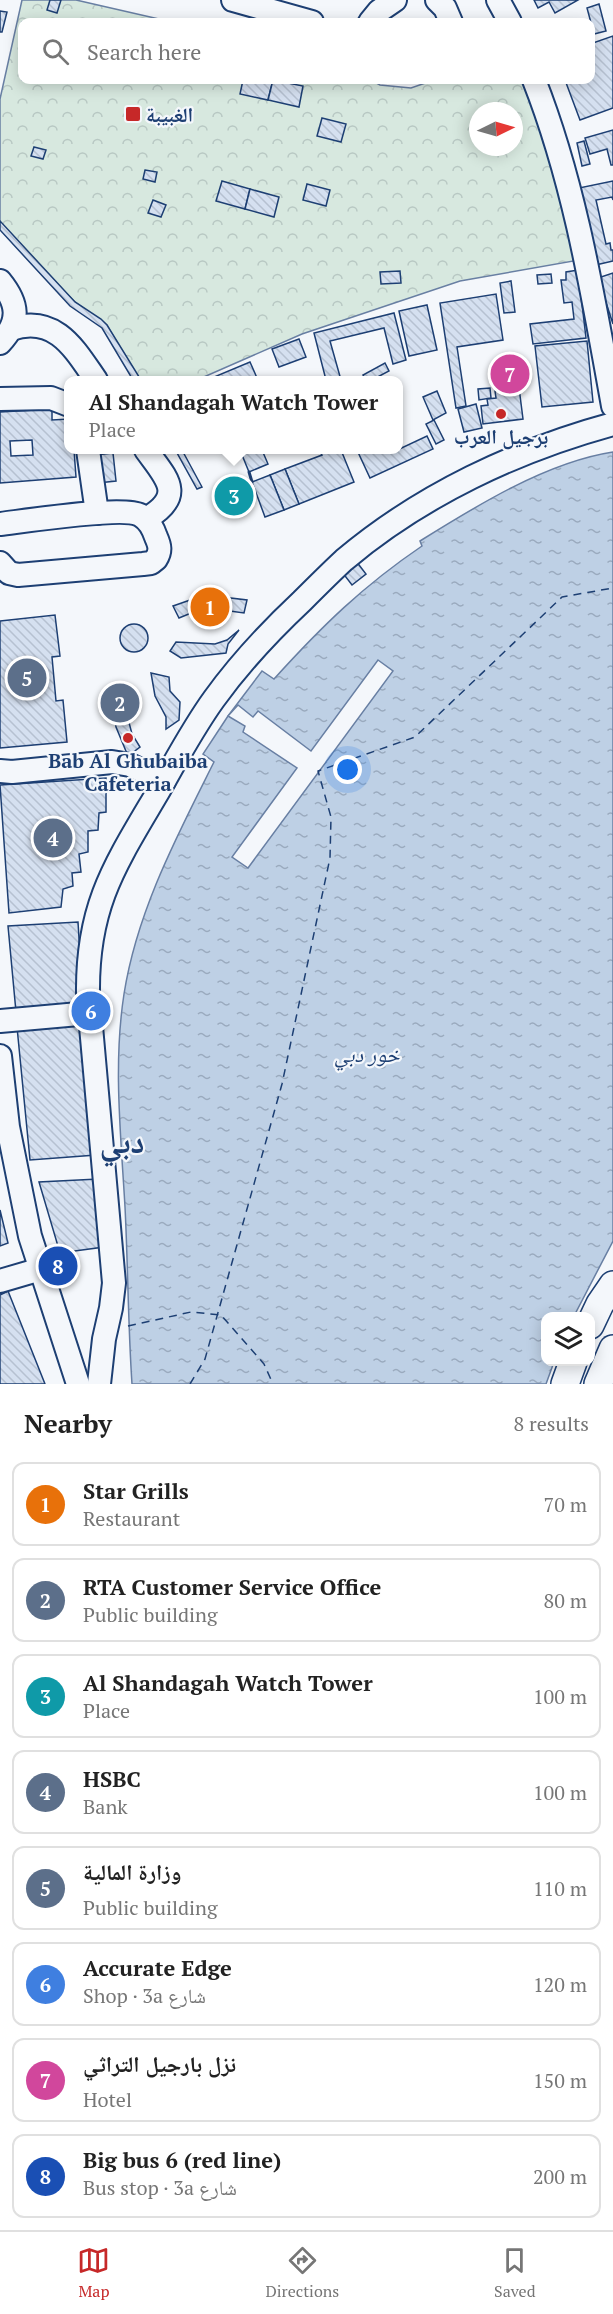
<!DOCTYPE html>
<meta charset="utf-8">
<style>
body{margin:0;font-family:"PT Serif","Noto Naskh Arabic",serif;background:#f2f2f2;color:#222}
.controls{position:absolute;right:18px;bottom:18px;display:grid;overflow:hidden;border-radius:12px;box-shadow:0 3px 15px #0003}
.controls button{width:54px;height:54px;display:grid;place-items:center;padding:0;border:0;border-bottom:2px solid #e0e0e0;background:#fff;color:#222;font:30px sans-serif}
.compass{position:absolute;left:469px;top:102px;width:54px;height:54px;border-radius:50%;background:#fff;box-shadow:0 3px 15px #0003;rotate:85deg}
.you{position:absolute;left:348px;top:770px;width:21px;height:21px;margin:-15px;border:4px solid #fff;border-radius:50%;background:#1a73e8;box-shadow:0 0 0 9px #1a73e833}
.badge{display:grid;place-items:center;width:39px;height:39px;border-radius:50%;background:#c62828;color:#fff;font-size:20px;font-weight:700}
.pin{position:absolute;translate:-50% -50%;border:3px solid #fff;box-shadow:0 2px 6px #0006}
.popup{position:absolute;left:64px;top:376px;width:339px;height:78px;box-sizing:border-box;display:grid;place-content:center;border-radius:12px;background:#fff;filter:drop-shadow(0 2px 4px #0005);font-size:20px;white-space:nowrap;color:#767676}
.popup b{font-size:22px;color:#222}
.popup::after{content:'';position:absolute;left:50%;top:100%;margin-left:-12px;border:12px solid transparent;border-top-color:#fff}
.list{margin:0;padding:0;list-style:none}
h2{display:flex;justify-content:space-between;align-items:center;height:78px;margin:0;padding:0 24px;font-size:26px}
h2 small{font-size:20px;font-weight:400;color:#767676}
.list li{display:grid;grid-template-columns:39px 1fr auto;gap:18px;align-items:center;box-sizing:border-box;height:84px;margin:0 12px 12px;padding:0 12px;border:2px solid #e0e0e0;border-radius:12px}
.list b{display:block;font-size:22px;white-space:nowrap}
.list p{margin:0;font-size:20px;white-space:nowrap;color:#767676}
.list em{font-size:20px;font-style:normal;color:#767676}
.icon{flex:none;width:33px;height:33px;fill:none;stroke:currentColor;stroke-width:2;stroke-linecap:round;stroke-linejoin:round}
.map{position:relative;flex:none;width:613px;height:1384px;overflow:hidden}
.search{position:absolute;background:#fff;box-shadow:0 3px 15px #0003;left:18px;right:18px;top:18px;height:66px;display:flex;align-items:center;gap:15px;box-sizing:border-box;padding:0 21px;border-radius:12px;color:#767676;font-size:22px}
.sheet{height:846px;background:#fff}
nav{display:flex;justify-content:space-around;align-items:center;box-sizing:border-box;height:84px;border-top:2px solid #e0e0e0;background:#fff;font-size:16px;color:#767676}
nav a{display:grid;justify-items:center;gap:3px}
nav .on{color:#c62828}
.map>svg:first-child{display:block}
.park{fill:url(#park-crowns);stroke:#687fa3;stroke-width:1.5;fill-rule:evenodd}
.water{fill:url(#water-ripples);stroke:#687fa3;stroke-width:1.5}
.pier{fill:#f4f7fb;stroke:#687fa3;stroke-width:1.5}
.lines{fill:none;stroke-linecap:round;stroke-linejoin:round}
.ferry{stroke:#1d3f73;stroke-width:1.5;stroke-dasharray:8 6;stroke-linecap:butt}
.building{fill:url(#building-back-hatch);stroke:#1d3f73;stroke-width:1.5;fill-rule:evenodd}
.minor-casing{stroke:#1d3f73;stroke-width:26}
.major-casing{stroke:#1d3f73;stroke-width:30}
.minor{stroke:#f4f7fb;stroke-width:22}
.major{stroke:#f4f7fb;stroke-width:27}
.wall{stroke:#1d3f73;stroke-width:3}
.poi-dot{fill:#c62828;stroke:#f4f7fb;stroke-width:2}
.labels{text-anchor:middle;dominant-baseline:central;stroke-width:4.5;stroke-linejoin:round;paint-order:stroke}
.poi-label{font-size:20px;font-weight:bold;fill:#1d3f73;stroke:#f4f7fb}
.water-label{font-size:21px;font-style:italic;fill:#1d3f73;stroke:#f4f7fb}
.town-label{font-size:32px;font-weight:bold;fill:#1d3f73;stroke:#f4f7fb}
</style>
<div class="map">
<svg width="613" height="1384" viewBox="0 0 613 1384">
<defs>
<pattern id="park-crowns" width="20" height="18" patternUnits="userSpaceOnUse" patternTransform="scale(1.5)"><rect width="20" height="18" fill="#d7e8df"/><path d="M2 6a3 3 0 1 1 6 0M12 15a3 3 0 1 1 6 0" fill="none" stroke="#b8c8c3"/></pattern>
<pattern id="water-ripples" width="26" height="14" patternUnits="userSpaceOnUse" patternTransform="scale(1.5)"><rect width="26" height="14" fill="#bed0e5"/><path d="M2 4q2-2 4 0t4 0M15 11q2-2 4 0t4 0" fill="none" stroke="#9aaabe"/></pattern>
<pattern id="building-back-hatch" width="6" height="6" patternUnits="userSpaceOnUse" patternTransform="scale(1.5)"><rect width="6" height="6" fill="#d5e0f0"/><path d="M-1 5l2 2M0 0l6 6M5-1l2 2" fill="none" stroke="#b6c1d1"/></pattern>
</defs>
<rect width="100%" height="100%" fill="#f4f7fb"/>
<path class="park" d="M22 0H76L172 22H22V80H371L380 85 411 88 434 80H533L585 259 460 281 302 334 197 380H138L107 325 75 302 0 226V99ZM478 111H514V147H478Z"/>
<path class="water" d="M613 452V1241L574 1316H546V1362H554L546 1384H132C128 1325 128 1266 125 1207 121 1136 113 1065 124 994 137 911 177 836 214 762L203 754 228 716 262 671 274 679C322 626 363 586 422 546L420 541C476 506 547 462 613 452Z"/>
<polygon class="pier" points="378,660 393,671 248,868 232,857 297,768 243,732 245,726 228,716 238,705 253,717 258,711 311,751"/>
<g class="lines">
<g class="ferry">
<polyline points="128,1326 191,1312 221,1315 264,1364 273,1384"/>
<polyline points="190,1384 205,1359 282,1084 330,858 331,817 318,771 415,737 562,597 613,588"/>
</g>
</g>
<g class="building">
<polygon points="50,0 61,0 57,13 47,10"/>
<polygon points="534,0 578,0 555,13 549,2 538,8"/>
<polygon points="599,4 606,31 594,34 587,8"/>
<polygon points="0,11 7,12 2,32 0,32"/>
<polygon points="613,36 613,108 580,120 565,80 590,80 590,44"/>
<polygon points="243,80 273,80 268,100 240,94"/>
<polygon points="273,80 303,86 299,107 268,100"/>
<polygon points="322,118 346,124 341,142 317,136"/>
<polygon points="613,130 613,165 611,165 607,149 590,154 585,138"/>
<polygon points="584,141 590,164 582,166 577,143"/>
<polygon points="34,147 46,150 43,159 31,156"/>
<polygon points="145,170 157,172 155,182 143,179"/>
<polygon points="222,181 250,189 245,209 216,201"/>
<polygon points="613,181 613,200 612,197 596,200 606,244 610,243 611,250 613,250 613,261 591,266 574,189"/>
<polygon points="307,184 330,190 326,206 303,200"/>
<polygon points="250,189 279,197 274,217 245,209"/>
<polygon points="153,200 166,205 161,217 148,213"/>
<polygon points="0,221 75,302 101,319 107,325 141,380 133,380 102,328 70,306 0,230"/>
<polygon points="578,270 586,338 533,344 530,324 574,319 572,302 564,303 561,280 566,280 566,272"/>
<polygon points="400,271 401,283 381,284 380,272"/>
<polygon points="613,273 613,324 598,278"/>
<polygon points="551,274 552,283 538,284 537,275"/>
<polygon points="511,281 515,312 504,313 500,283"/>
<polygon points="496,294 503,340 457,347 466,406 456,408 440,303"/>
<polygon points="427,305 437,350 409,356 399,311"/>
<polygon points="394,313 406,360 393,364 384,328 330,341 341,380 326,380 314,333"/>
<polygon points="299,339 306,357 279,367 272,349"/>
<polygon points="587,341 593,402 542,407 535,346"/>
<polygon points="515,356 523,419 483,424 481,406 488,405 487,399 496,398 495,391 505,390 501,357"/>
<polygon points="250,362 257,378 251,380 216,380 214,377"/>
<polygon points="385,363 389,371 372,380 366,380 363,375"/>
<polygon points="490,388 491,398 479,400 478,389"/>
<polygon points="437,391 446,413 433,420 423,397"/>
<polygon points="476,404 482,428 464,432 458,409"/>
<path d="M52 409V420L69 419V450H74L76 477 0 483V412ZM32 440 33 455 11 456 10 441Z"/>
<polygon points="434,420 444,440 436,444 426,424"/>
<polygon points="427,436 433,449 370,478 357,450 390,450 391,453"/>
<polygon points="182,450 202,487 197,489 176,451"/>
<polygon points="240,450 262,450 268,464 249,472"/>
<polygon points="319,450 341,450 354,482 299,504 285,469 322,455"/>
<polygon points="113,453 116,481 98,483 95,455"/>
<polygon points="285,469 299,504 284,510 270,475"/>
<polygon points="270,475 284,510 265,517 252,482"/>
<polygon points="240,486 242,504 228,506 226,488"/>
<polygon points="356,561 366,574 352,585 342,572"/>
<polygon points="214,596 247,600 244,613 215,609 196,611 179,618 173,606 193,599"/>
<polygon points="55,615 60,656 52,657 56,701 63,700 67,742 0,748 0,621"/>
<circle cx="134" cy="638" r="14"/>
<polygon points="239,630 228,644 226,653 181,658 170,651 176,642 215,644 227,640"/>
<polygon points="151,673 169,677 170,691 180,702 179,720 166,729 166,717 155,696"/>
<polygon points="114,684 126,685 127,715 132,734 140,747 128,756 116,727 113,707"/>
<polygon points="106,778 106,812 99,813 98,830 88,831 88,852 79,854 81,872 72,873 73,886 63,889 61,907 9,913 0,785"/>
<polygon points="78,922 83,1004 16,1012 8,926"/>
<polygon points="86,1022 96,1155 30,1160 17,1027"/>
<polygon points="98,1179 104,1247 60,1253 39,1182"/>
<polygon points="0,1210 8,1243 0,1246"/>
<polygon points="8,1291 45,1384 0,1384 0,1295"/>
</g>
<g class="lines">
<g class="minor-casing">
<g id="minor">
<polyline points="233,0 312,22"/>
<polyline points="437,0 445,8 451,22"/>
<polyline points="498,0 510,22"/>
<polyline points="370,22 379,11 395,0"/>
<path d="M534 80C575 184 593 296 613 406"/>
<path d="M0 281C18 303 21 321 0 343"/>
<path d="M11 329C56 314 75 350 96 380"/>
<polyline points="0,399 51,398 69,405"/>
<polyline points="88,450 97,513"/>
<path d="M146 450C167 479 186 495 146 519"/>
<path d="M0 524C25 521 123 506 140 515 149 520 153 528 156 537 160 546 161 551 156 559L151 563 143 564 18 575 9 573 0 563"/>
<polyline points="0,771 12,772 112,762 130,765 164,781"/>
<polyline points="0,1021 90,1013"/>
<polyline points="0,1056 8,1127 30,1236 78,1384"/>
<polyline points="0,1281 41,1269"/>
<path d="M99 1384 104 1339 111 1308 114 1283 88 993C87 905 115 865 158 792 176 760 193 728 214 699 240 663 270 631 302 601 316 587 330 573 344 560 421 495 517 450 613 424"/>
</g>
</g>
<g class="major-casing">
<g id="major">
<polyline points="590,1325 600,1304 613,1285"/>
<polyline points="565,1384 573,1362"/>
<polyline points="598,1384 613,1349"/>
</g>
</g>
<use href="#minor" class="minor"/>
<use href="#major" class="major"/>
<polyline class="wall" points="249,472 252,482"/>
</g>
<g class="poi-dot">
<rect x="125" y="106" width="16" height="16" rx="3"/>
<circle cx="501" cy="414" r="6"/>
<circle cx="128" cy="738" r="6"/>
</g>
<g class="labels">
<g class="poi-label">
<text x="146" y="114" text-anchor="start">الغبيبة</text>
<text x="501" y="436">برجيل العرب</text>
<text x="128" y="760">Bab Al Ghubaiba<tspan x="128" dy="23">Cafeteria</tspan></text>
</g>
<g class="water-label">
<text x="367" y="1054">خور دبي</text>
</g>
<g class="town-label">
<text x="122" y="1141">دبي</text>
</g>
</g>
</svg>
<div class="controls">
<button><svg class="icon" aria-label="layers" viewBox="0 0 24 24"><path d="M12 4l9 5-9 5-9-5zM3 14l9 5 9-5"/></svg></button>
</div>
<svg class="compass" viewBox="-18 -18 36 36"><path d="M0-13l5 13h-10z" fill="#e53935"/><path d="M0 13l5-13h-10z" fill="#767676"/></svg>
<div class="you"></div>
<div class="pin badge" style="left:210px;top:607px;background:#e8710a">1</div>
<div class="pin badge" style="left:120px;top:703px;background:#5c6f8a">2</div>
<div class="pin badge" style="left:234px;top:496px;background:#0f9aa8">3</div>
<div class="popup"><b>Al Shandagah Watch Tower</b>Place</div>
<div class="pin badge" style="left:53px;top:838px;background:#5c6f8a">4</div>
<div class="pin badge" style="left:27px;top:678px;background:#5c6f8a">5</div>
<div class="pin badge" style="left:91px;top:1011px;background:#3f7fe0">6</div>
<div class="pin badge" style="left:510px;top:374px;background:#d1479c">7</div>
<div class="pin badge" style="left:58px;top:1266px;background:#1a4fb4">8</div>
<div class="search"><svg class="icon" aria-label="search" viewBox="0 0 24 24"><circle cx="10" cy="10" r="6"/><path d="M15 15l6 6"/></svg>Search here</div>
</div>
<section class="sheet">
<h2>Nearby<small>8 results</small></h2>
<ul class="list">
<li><span class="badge" style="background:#e8710a">1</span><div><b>Star Grills</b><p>Restaurant</p></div><em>70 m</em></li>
<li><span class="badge" style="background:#5c6f8a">2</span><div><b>RTA Customer Service Office</b><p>Public building</p></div><em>80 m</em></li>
<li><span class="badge" style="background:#0f9aa8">3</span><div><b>Al Shandagah Watch Tower</b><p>Place</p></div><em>100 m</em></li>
<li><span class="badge" style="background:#5c6f8a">4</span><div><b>HSBC</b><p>Bank</p></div><em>100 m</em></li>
<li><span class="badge" style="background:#5c6f8a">5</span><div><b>وزارة المالية</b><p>Public building</p></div><em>110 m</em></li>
<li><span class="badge" style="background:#3f7fe0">6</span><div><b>Accurate Edge</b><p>Shop · 3a شارع</p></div><em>120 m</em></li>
<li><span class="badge" style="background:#d1479c">7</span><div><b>نزل بارجيل التراثي</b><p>Hotel</p></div><em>150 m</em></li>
<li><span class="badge" style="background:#1a4fb4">8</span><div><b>Big bus 6 (red line)</b><p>Bus stop · 3a شارع</p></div><em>200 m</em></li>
</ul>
</section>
<nav>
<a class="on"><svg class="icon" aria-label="map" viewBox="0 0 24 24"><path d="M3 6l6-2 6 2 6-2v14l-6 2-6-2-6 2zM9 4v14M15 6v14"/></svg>Map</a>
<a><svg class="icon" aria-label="directions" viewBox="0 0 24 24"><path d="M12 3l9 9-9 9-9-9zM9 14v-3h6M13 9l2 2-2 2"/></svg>Directions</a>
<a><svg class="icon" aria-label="saved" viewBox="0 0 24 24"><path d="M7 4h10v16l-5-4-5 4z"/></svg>Saved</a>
</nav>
